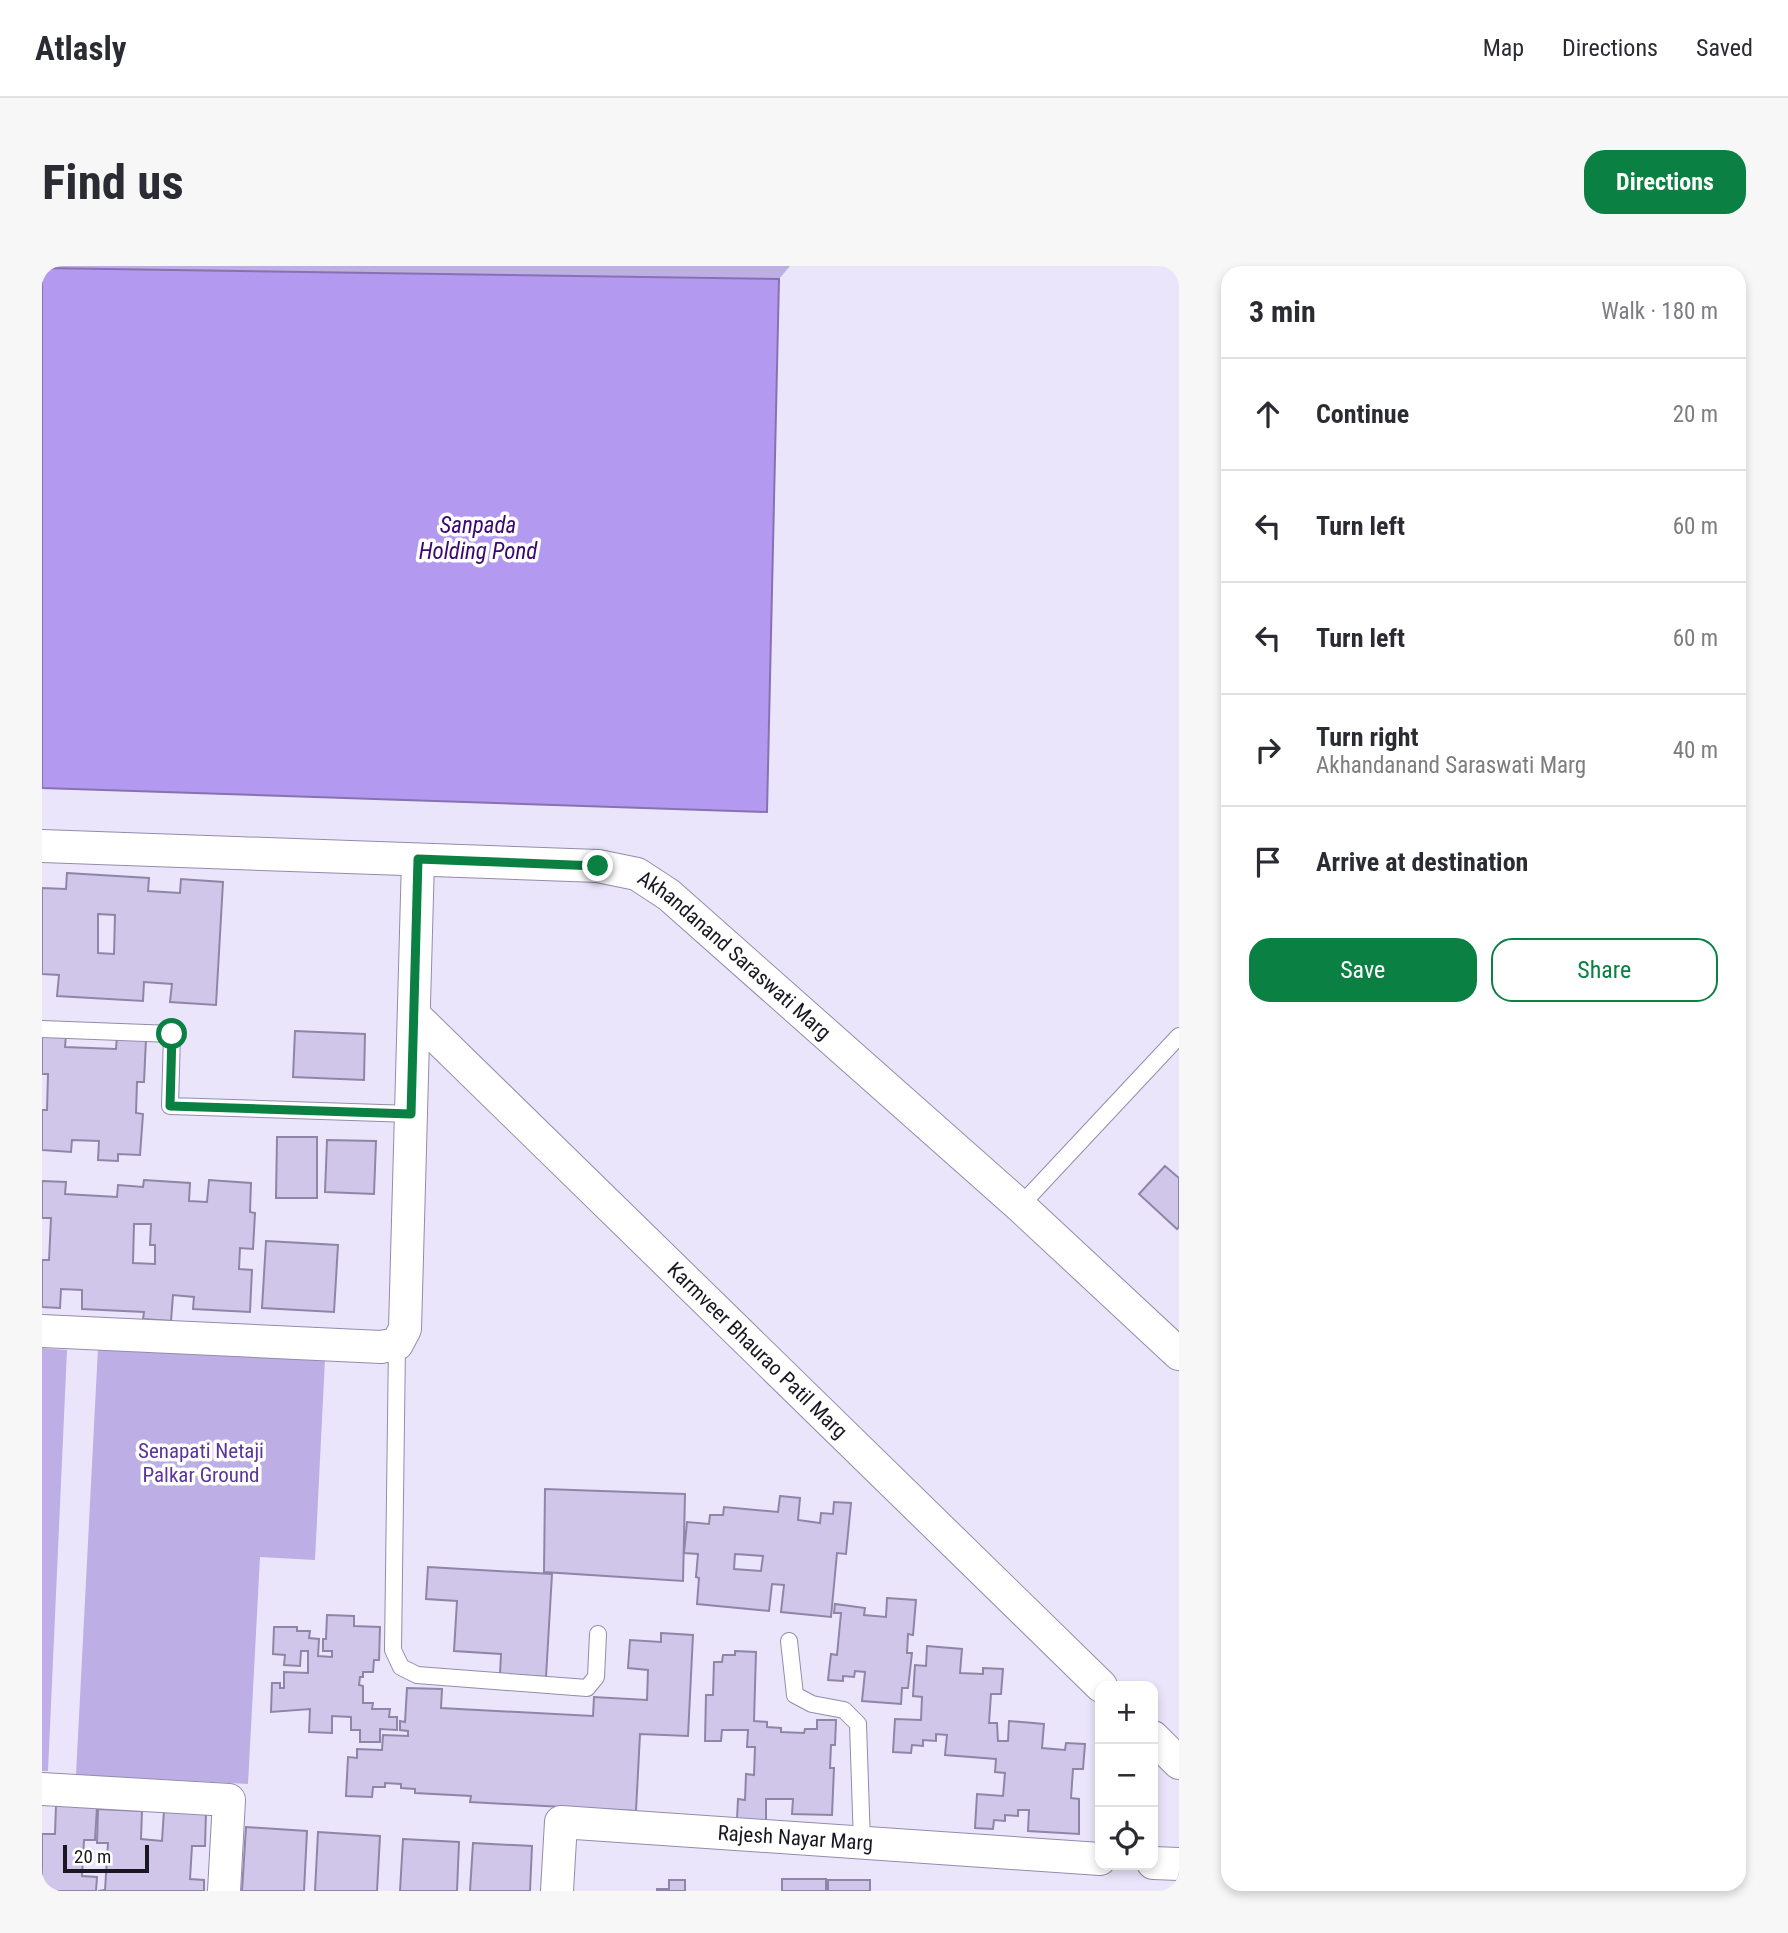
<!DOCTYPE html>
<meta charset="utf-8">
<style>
body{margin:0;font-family:"Roboto Condensed",sans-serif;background:#f7f7f7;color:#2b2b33}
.controls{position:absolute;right:21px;bottom:21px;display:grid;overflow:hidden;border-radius:14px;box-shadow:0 4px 10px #0003}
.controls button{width:63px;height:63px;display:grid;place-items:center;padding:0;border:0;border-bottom:2px solid #e1e1e2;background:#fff;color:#2b2b33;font:35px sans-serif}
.scale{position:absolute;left:21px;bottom:18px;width:86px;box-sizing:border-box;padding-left:7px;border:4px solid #1a1723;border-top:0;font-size:19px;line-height:24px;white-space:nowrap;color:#1a1723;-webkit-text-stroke:5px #fff;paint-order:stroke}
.stop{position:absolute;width:21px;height:21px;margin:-16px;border:5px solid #0b8043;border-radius:50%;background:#fff}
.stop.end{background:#0b8043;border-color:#fff;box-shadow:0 2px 7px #0008}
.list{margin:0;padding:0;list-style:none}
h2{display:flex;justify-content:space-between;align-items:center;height:91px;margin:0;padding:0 28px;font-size:30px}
h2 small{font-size:23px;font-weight:400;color:#7c7c81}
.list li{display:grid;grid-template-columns:46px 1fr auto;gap:21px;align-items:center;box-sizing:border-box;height:112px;padding:0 28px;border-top:2px solid #e1e1e2}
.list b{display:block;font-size:26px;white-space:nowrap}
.list p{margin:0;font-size:23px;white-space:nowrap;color:#7c7c81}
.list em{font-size:23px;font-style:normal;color:#7c7c81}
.actions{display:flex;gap:14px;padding:21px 28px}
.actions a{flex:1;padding:16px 0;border:2px solid #0b8043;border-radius:21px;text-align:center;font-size:24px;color:#0b8043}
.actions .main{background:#0b8043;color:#fff}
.icon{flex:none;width:38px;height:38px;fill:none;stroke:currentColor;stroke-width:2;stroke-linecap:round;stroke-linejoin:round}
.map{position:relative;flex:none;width:1137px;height:1625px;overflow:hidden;border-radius:21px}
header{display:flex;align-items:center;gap:42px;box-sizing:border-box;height:98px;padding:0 35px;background:#fff;border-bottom:2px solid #e1e1e2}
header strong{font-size:33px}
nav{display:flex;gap:38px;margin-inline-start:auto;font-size:24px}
.intro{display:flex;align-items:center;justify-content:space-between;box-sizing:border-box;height:168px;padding:0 42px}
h1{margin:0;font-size:49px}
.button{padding:18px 32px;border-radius:21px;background:#0b8043;color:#fff;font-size:24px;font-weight:700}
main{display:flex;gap:42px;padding:0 42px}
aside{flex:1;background:#fff;border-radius:21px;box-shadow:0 4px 10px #0003}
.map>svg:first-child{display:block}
.green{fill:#bdaee6}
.water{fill:#b499f0;stroke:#8672b2;stroke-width:2}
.building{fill:#d0c6ea;stroke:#8f86a7;stroke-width:2;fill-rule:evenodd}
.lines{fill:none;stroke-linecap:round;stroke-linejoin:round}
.service-casing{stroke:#948bac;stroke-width:18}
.minor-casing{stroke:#948bac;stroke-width:34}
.service{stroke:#fff;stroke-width:16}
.minor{stroke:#fff;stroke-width:32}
.route{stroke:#0b8043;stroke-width:9}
.labels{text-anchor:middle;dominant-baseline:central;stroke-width:7;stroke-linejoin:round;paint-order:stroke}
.street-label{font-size:21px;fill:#1a1723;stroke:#fff}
.park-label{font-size:21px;fill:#5c3599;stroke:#fff}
.water-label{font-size:23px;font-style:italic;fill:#3b0770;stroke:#fff}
</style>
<header>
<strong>Atlasly</strong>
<nav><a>Map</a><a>Directions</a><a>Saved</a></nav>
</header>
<div class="intro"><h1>Find us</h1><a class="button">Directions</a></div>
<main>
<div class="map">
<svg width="1137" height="1625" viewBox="0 0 1137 1625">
<rect width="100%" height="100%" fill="#eae5fb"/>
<g class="green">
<polygon points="0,0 748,0 737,13 0,2"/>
<polygon points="0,1082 25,1084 6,1505 0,1505"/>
<polygon points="56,1082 283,1093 273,1294 218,1291 206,1518 34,1509"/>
</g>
<polygon class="water" points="0,2 737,13 725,546 0,522"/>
<g class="building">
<path d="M25 607 107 612 106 625 138 627 139 613 181 616 174 739 128 736 130 718 102 716 101 735 15 730 17 709 0 708V622L24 623ZM56 648 73 649 72 688 56 687Z"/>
<polygon points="253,765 323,768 322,814 251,811"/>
<polygon points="0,767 24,769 23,781 74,783 75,771 104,773 102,816 95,816 94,847 101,848 98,889 76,888 76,895 56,894 57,875 30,874 29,886 0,884 0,844 5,844 6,808 0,808"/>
<polygon points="235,871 275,871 275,932 234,932"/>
<polygon points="285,874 334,875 332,928 283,926"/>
<polygon points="1123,900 1137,912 1137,961 1135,963 1097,928"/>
<path d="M102 914 148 917 147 935 165 936 167 914 209 917 208 946 213 947 211 983 198 982 197 1003 210 1004 208 1046 151 1043 152 1031 131 1029 129 1055 101 1053 102 1046 40 1043V1024L19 1023 18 1042 0 1041V994H7L9 952H0V915L24 916 23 928 75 931 76 919 101 921ZM92 958H109L108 979H113V998L91 997Z"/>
<polygon points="224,975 296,979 292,1046 220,1042"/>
<polygon points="503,1223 643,1228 641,1315 502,1306"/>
<path d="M738 1230 758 1232 756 1254 778 1257 779 1247 791 1248 792 1236 809 1237 804 1288 795 1287 789 1351 739 1346 742 1319 730 1318 727 1345 655 1338 657 1312 654 1311 656 1288 642 1287 645 1256 667 1258 668 1249H681L682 1241 736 1246ZM693 1288 721 1290 719 1305 692 1303Z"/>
<polygon points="386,1301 510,1308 504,1411 458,1408 459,1388 412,1385 415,1335 384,1333"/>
<polygon points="845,1332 874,1334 871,1369 866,1368 865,1387 870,1387 866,1422 860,1422 859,1438 820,1435 823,1406 813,1405 812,1411 801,1410 801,1415 786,1414 789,1388 795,1389 799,1347 792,1347 793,1338 823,1342 822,1349 844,1351"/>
<polygon points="285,1349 312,1350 312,1360 338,1361 337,1394 332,1394 331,1406 321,1406 321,1411 318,1411 317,1419 321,1420 321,1437 331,1437 330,1443 348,1443 347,1451 355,1451 355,1464 338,1463 338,1476 318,1476 318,1464 309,1464 309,1451 290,1450 290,1467 267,1466 268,1443 229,1446 230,1417 238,1417 238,1422 242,1422 242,1406 266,1407 266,1385 259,1385 258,1400 242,1399 243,1389 231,1388 232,1361 255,1361 255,1365 268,1365 267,1372 277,1373 276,1390 290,1391 290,1385 281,1385 281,1373 284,1373"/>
<polygon points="619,1367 651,1369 646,1470 598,1468 594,1545 428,1536 429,1530 373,1527 373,1523 359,1522 359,1518 343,1517 343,1521 331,1521 330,1531 304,1530 306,1491 315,1492 315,1483 340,1484 341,1469 366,1470 366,1465 358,1464 358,1455 363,1456 365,1422 400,1423 399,1442 551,1450 552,1431 605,1434 606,1404 586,1402 588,1374 619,1376"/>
<polygon points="885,1380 920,1383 918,1407 941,1408 941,1402 961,1403 959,1428 949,1428 947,1457 955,1457 956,1475 966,1475 967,1455 1002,1458 1000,1482 1023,1484 1024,1477 1043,1478 1041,1503 1031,1503 1029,1532 1037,1533 1037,1568 986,1565 987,1544 976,1544 976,1550 963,1549 963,1555 952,1554 951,1563 933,1562 935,1528 961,1530 963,1507 953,1506 954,1493 903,1489 905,1469 894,1468 894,1475 881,1474 881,1480 870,1479 869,1487 851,1486 853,1453 879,1454 880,1431 871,1430 873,1399 884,1400"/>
<polygon points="693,1385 714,1386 712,1455 725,1456 725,1461 739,1462 739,1466 762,1467 763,1463 775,1463 775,1454 794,1454 793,1479 789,1479 788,1502 792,1502 790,1549 750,1548 751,1533 724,1533 724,1554 695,1554 696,1533 703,1534 704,1508 712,1509 713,1481 705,1481 706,1464 680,1464 679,1475 663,1475 664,1429 671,1429 672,1396 680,1396 681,1389 693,1389"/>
<polygon points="14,1539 55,1541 53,1574 42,1574 40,1610 55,1611 54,1625 0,1625 0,1568 13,1568"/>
<polygon points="56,1543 100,1545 99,1573 120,1575 122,1544 164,1546 163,1580 150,1580 148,1613 162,1614 162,1625 56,1625 63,1624 66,1577 55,1577"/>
<polygon points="204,1561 265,1565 262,1625 200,1625"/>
<polygon points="276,1566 338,1570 335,1625 273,1625"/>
<polygon points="361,1573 417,1576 415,1625 358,1625"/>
<polygon points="431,1577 490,1580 488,1625 428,1625"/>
<rect x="740" y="1613" width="44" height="12"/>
<polygon points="627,1614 643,1614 643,1625 615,1625 615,1623 627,1623"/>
<rect x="786" y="1614" width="42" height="11"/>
</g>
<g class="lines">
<g class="service-casing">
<g id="service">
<polyline points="0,763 130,768 128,840 369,848"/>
<polyline points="978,940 1137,770"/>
<polyline points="355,1078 351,1384 359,1401 375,1409 545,1422 554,1411 556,1368"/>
<polyline points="747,1375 753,1429 770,1438 802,1444 816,1458 820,1577"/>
</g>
</g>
<g class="minor-casing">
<g id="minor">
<path id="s1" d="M0 580 556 600 595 608 627 629 978 940 1137 1088"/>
<path id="s2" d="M372 749 1059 1420"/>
<polyline points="0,1065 339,1081 355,1078 363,1063 376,594"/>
<polyline points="1111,1471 1137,1497"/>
<polyline points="0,1523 187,1534 182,1625"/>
<polyline points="1111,1597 1137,1598"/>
<path id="s3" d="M515 1625 519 1556 1058 1593"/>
</g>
</g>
<use href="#service" class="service"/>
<use href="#minor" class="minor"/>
</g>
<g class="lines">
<polyline class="route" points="130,768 128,840 369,848 376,593 556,600"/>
</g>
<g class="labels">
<g class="street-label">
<text stroke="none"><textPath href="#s1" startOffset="723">Akhandanand Saraswati Marg</textPath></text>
<text stroke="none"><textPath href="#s2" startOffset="480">Karmveer Bhaurao Patil Marg</textPath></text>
<text stroke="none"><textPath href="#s3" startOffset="304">Rajesh Nayar Marg</textPath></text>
</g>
<g class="park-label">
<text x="159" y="1185">Senapati Netaji<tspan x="159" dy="24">Palkar Ground</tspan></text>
</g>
<g class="water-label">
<text x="436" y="259">Sanpada<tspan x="436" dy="26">Holding Pond</tspan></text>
</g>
</g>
</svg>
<div class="controls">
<button>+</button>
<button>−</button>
<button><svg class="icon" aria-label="locate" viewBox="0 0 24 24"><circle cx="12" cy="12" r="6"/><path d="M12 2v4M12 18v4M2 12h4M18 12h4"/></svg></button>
</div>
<div class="scale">20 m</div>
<div class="stop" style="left:130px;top:768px"></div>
<div class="stop end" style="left:556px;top:600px"></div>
</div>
<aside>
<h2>3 min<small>Walk · 180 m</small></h2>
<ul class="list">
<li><svg class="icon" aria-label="ahead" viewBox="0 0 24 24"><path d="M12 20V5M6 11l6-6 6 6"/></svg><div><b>Continue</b></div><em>20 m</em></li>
<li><svg class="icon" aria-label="left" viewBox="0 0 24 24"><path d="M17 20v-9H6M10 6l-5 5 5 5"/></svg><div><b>Turn left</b></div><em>60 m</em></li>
<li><svg class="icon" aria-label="left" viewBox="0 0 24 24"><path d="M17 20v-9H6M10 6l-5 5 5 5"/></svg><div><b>Turn left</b></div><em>60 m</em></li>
<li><svg class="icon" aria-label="right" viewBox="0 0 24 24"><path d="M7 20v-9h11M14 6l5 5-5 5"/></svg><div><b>Turn right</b><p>Akhandanand Saraswati Marg</p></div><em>40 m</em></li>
<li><svg class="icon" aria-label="arrive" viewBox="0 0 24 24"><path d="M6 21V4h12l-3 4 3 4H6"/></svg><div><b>Arrive at destination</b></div></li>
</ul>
<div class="actions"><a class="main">Save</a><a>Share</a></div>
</aside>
</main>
